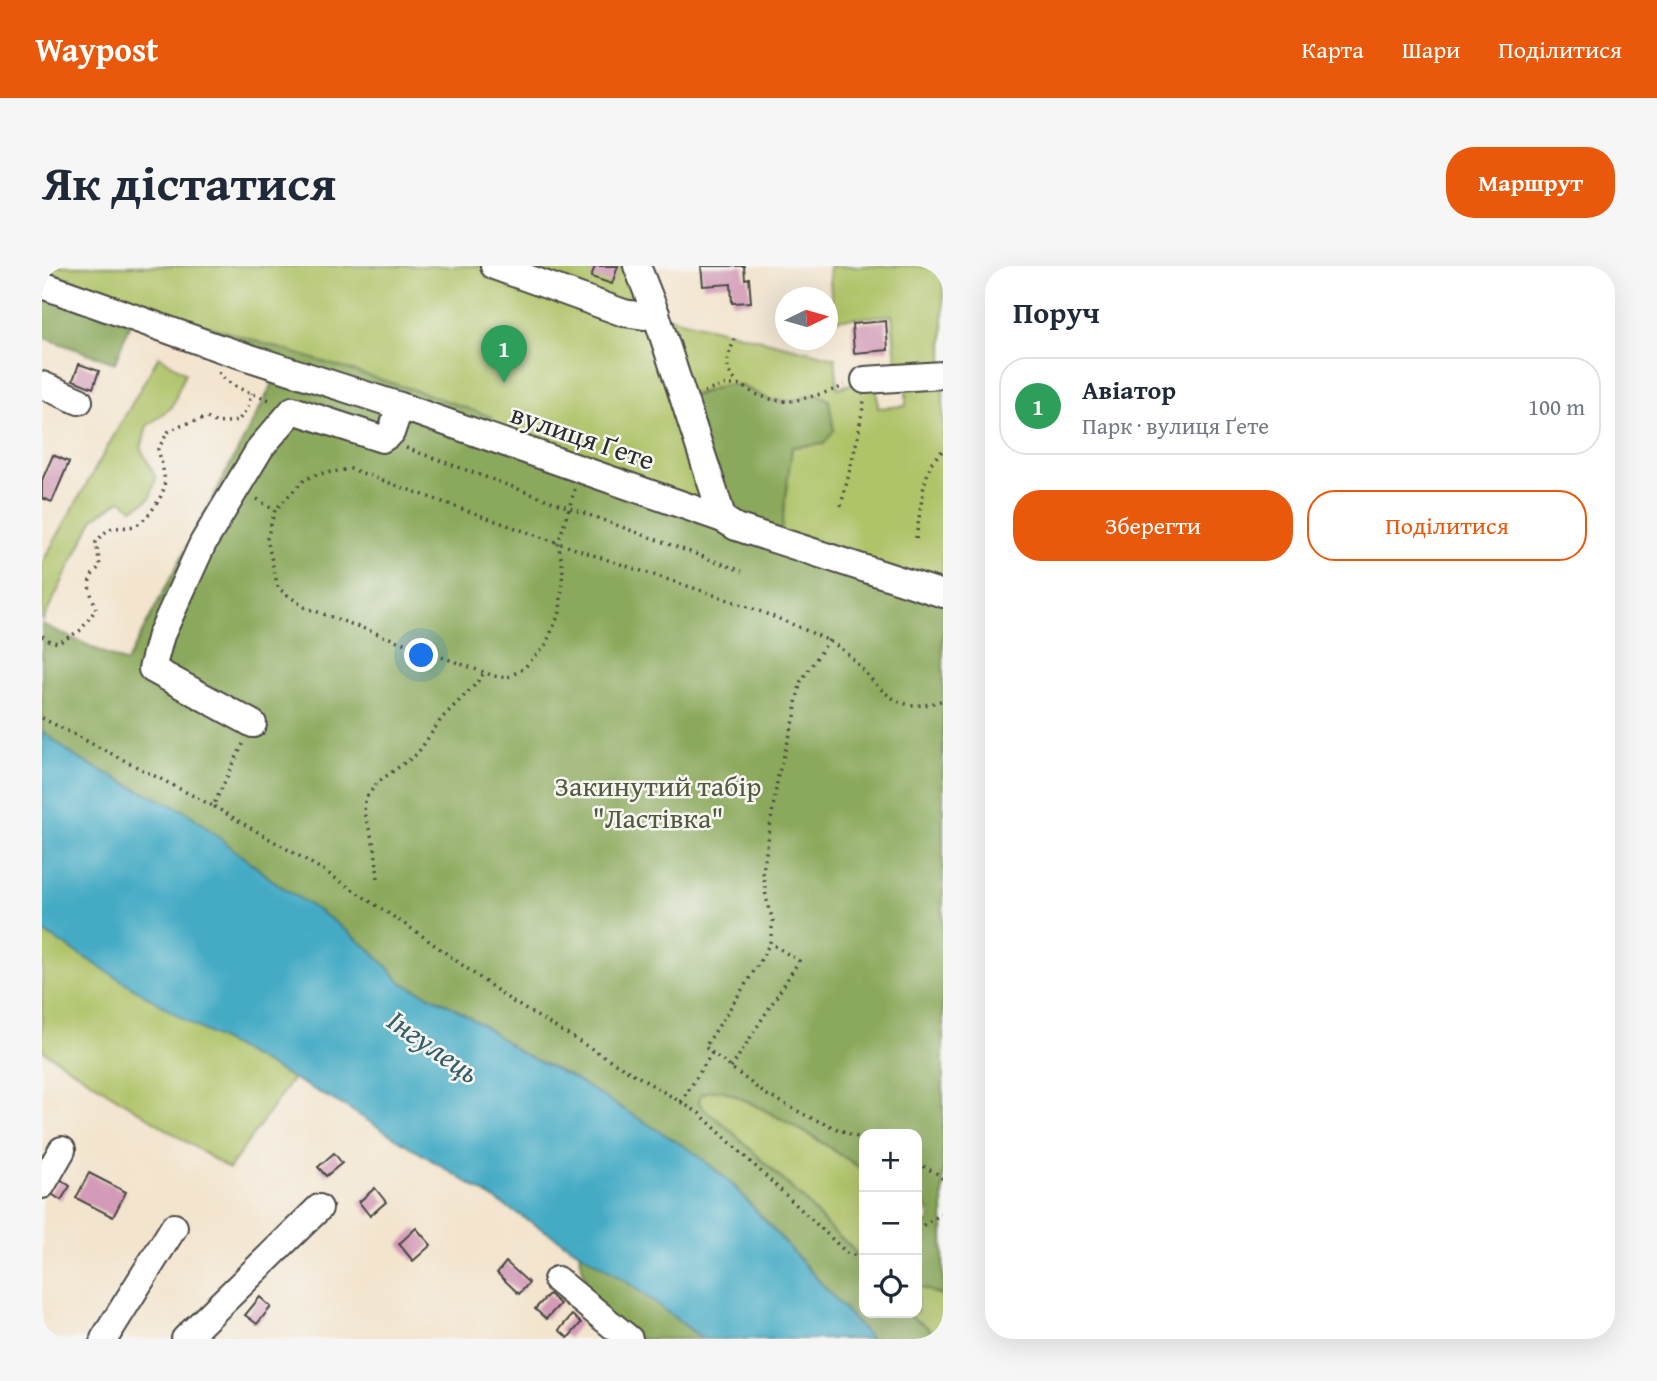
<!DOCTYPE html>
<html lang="uk">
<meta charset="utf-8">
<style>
body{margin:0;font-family:"Gentium Book Plus",serif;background:#f6f6f7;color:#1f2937}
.controls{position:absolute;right:21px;bottom:21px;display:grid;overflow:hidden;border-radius:14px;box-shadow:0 7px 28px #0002}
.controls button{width:63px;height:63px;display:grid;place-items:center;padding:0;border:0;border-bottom:2px solid #e0e1e3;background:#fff;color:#1f2937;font:35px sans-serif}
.compass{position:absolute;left:733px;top:21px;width:63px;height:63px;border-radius:50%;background:#fff;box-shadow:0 7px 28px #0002;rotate:85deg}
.you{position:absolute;left:380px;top:390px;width:24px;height:24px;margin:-18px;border:5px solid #fff;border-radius:50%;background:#1a73e8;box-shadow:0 0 0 10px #1a73e833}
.badge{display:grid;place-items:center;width:46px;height:46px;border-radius:50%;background:#ea580c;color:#fff;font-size:23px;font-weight:700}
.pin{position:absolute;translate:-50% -58px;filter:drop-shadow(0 2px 4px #0008)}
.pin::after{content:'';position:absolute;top:37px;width:24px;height:21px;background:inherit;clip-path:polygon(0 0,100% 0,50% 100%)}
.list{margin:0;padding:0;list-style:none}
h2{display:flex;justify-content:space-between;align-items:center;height:91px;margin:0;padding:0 28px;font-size:30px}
h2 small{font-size:23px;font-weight:400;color:#747a83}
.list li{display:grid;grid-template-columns:46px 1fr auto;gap:21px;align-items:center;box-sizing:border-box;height:98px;margin:0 14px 14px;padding:0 14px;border:2px solid #e0e1e3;border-radius:28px}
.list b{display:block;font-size:26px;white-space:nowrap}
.list p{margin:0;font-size:23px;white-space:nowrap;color:#747a83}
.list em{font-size:23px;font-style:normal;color:#747a83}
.actions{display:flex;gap:14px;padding:21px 28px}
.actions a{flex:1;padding:16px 0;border:2px solid #ea580c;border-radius:28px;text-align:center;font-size:24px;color:#ea580c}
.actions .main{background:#ea580c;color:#fff}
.icon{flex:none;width:38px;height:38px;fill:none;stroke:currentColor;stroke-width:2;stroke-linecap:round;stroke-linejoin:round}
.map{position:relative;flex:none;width:901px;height:1073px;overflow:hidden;border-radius:28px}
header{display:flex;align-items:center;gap:42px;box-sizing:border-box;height:98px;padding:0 35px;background:#ea580c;color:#fff}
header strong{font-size:33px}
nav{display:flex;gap:38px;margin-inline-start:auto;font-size:24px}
.intro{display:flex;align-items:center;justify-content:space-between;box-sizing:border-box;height:168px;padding:0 42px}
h1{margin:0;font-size:49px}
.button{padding:18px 32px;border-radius:28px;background:#ea580c;color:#fff;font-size:24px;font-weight:700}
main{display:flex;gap:42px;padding:0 42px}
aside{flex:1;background:#fff;border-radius:28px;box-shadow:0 7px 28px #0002}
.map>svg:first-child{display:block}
.green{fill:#afc367;stroke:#6d7749;stroke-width:2}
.forest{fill:#8ba95c;stroke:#5b6a44;stroke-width:2}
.water{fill:#45abc5;stroke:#386b78;stroke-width:2}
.building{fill:#d39bb7}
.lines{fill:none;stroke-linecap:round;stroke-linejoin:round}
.minor-casing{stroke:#494743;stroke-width:30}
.path{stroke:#494743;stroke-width:3.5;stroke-dasharray:2 5;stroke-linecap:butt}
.minor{stroke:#fff;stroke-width:26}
.labels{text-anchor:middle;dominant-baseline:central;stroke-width:5;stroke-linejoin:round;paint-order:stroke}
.street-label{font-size:28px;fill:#2b2b2b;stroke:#f6f6f2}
.park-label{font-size:28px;fill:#53593d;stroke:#f6f6f2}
.water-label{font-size:30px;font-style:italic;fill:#355e69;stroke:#f6f6f2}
</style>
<header>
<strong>Waypost</strong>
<nav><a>Карта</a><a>Шари</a><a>Поділитися</a></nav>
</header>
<div class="intro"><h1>Як дістатися</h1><a class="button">Маршрут</a></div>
<main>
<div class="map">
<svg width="901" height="1073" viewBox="0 0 901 1073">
<rect width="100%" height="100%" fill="#f6f6f2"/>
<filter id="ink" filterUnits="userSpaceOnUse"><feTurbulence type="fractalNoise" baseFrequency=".0143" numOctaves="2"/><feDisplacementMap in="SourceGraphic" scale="14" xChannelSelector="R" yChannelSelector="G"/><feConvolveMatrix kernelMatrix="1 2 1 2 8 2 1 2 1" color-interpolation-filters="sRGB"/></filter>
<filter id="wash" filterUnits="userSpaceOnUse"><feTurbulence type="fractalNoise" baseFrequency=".00686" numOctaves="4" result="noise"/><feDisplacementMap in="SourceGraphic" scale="28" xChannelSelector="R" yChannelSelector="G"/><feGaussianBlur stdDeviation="1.57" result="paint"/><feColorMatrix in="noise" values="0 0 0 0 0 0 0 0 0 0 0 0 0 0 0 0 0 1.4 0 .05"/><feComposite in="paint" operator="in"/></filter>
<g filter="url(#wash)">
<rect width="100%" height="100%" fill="#f3e4cd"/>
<g class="green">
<polygon points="0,0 595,0 614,48 793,92 796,122 823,114 834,113 836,142 864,140 864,120 901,118 901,328 737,275 750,181 782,178 776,128 747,135 728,134 698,119 683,119 642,132 681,253 0,19"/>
<polygon points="787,0 901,0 901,103 855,105 850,49 791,54"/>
<polygon points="117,90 143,107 130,141 105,160 99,183 114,212 108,232 91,243 79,234 52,252 0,356 0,297"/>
<polygon points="0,583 255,746 661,1073 584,1015 301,839 251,812 187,903 0,784"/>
<path d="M680 824C730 846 771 870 817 901L822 903V998L808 980 787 962 763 935 684 860 664 845 657 837 658 829 668 825Z"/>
<polygon points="875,1020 901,1030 901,1073 897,1073 883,1059 862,1047 875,1047"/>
</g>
<g class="forest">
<path d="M0 3 104 41 379 126 450 151 443 169 680 252 645 132 683 119H698L728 134 747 135 776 128 787 134 792 164 782 178 750 181 738 275 901 328V1030L875 1020V963L887 956C889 944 884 939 875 932V868H822V903L817 901 771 870 708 836 680 824 668 825 658 829 657 837 664 845 684 860 763 935 787 962 808 980 822 998V1047H862L883 1059 897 1073H829L690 917 653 887 527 810 479 787 439 758 405 738 360 717 330 685 290 654 234 617 145 546 95 523 35 492 0 465V358L84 397 239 102 90 52 73 97 0 71Z"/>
<polygon points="537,986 584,1015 661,1073 587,1073 549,1042"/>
</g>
<polygon class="water" points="0,465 35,492 95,523 145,546 234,617 290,654 330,685 360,717 405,738 439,758 479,787 527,810 653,887 689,917 829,1073 661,1073 584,1015 301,839 151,759 0,665"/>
<g id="blocks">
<g class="building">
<polygon points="553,0 576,0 570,18 549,11"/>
<polygon points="659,0 702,0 703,13 707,12 709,36 690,37 689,18 661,20"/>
<polygon points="844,55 846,84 812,87 810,58"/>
<polygon points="37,98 57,105 51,122 31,114"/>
<polygon points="11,189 27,196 10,236 0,232 0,214"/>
<polygon points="292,887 300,897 284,910 276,901"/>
<polygon points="47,907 84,926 71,951 34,932"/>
<polygon points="18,913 28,920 19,934 8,927"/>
<polygon points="333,922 344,936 328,950 317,936"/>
<polygon points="374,962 389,979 371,995 357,978"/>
<polygon points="464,996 487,1017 477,1028 455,1007"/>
<polygon points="507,1028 518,1038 504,1053 493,1043"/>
<polygon points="218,1031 229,1041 215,1058 203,1049"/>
<polygon points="530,1049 539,1057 526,1072 517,1064"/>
</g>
</g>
</g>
<g filter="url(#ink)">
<use href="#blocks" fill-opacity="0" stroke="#494743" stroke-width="2"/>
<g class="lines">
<g class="minor-casing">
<g id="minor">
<polyline points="452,0 582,47 602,50 614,48"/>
<polyline points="595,0 614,48 681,253"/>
<polyline points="0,19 177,82 358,140 681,253 694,261 901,328"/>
<polyline points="823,114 901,109"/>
<polyline points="0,119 37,135"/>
<polyline points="211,458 110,403 119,369 161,277 219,181 251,144 340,173 349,167 358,140"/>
<polyline points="0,919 20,884"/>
<polyline points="515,1014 587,1073"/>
<polyline points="62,1073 132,961"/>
<polyline points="143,1073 277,942"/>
</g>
</g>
<g class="path">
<path d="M693 73C689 82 683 94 687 105 695 124 730 137 749 135 767 132 786 126 803 120"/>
<path d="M177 106C185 121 215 129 231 135"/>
<polyline points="662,126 683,119 698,119"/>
<polyline points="364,182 700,305"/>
<path d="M533 223 516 277 521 302 518 346 503 380 481 403 464 412 452 410 262 341 236 322 225 273 233 244 263 213 277 208 309 203C390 232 472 262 554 290 631 316 709 338 783 373 829 394 839 458 901 434"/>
<polyline points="215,233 232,244"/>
<polyline points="799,240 816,170 822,135"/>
<polyline points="874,272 882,219 889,197 901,184"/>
<path d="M0 370 8 375 16 377 39 364 54 343C52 334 45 322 48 314 49 309 55 304 58 300L54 276C72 255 70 265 92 260 103 257 120 232 122 222 124 210 119 195 116 183L126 166 139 159 165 152 175 157 196 155 206 141 210 127"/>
<polyline points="787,374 759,415 754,437 753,451 736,510 721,606 724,631 731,655 728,677 714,702 663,781 723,828 767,851 822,874"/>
<polyline points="0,452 171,540"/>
<polyline points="201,478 171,540 281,604 379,669 471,736 657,847 806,988 816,990 822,990"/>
<polyline points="336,612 333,582 322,547 323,533 336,516 375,488 400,452 433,419 442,407"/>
<polyline points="689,802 757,695 728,677"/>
<polyline points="639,836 670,787"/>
<polyline points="875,897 894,907 901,913"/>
<polyline points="875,963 901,947"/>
</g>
<use href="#minor" class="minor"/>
</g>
</g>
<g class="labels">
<g class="street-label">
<text transform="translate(541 170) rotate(19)">вулиця Ґете</text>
</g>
<g class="park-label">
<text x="616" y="519">Закинутий табір<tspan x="616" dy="32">"Ластівка"</tspan></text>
</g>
<g class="water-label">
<text transform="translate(392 780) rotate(35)">Інгулець</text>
</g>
</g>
</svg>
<div class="controls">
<button>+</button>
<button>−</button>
<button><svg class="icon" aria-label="locate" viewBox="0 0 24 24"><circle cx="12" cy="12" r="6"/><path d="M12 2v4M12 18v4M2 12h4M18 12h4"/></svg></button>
</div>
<svg class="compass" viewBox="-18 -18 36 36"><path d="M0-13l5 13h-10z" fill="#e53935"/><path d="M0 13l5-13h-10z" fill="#747a83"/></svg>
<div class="you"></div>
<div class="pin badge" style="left:462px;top:117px;background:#2e9e5b">1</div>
</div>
<aside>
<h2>Поруч<small></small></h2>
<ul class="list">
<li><span class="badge" style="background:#2e9e5b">1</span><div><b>Авіатор</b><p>Парк · вулиця Ґете</p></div><em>100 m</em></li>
</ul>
<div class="actions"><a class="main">Зберегти</a><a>Поділитися</a></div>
</aside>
</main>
